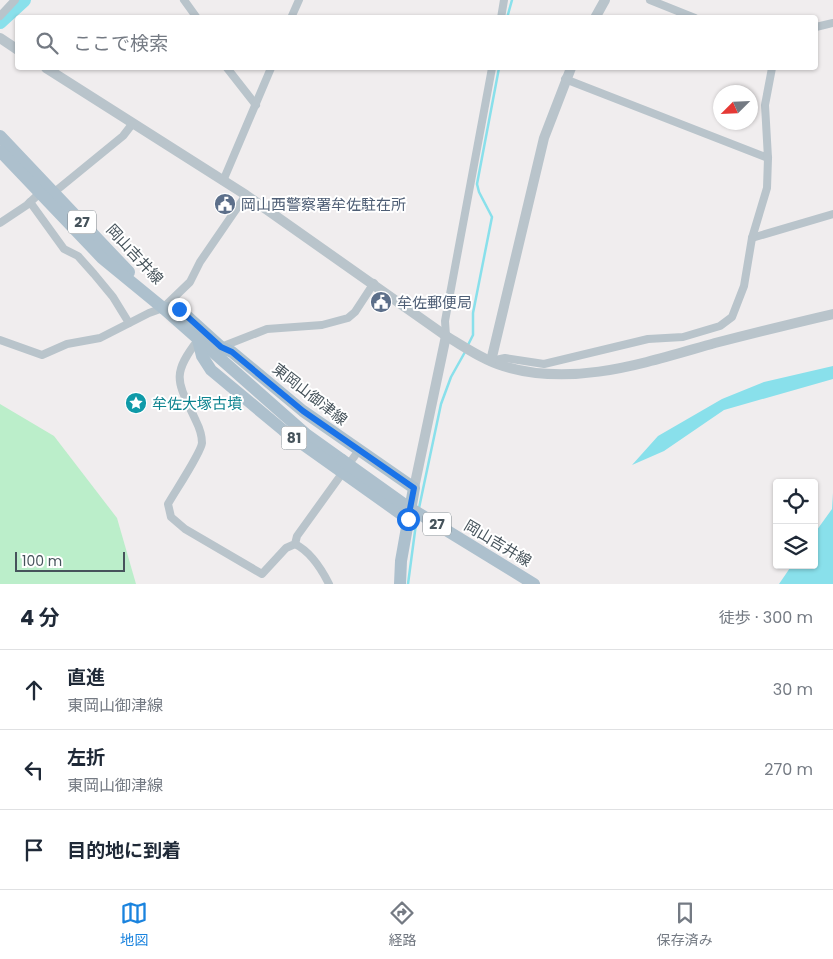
<!DOCTYPE html>
<html lang="ja">
<meta charset="utf-8">
<style>
body{margin:0;font-family:Poppins,"Noto Sans JP",sans-serif;background:#f2f2f3;color:#1f2937}
.controls{position:absolute;right:15px;bottom:15px;display:grid;overflow:hidden;border-radius:5px;box-shadow:0 1px 4px #0004}
.controls button{width:45px;height:45px;display:grid;place-items:center;padding:0;border:0;border-bottom:1px solid #e0e1e3;background:#fff;color:#1f2937;font:25px sans-serif}
.compass{position:absolute;left:713px;top:85px;width:45px;height:45px;border-radius:50%;background:#fff;box-shadow:0 1px 4px #0004;rotate:246deg}
.scale{position:absolute;left:15px;bottom:12px;width:110px;box-sizing:border-box;padding-left:5px;border:2px solid #46535b;border-top:0;font-size:14px;line-height:18px;white-space:nowrap;color:#46535b;-webkit-text-stroke:4px #fff;paint-order:stroke}
.stop{position:absolute;width:15px;height:15px;margin:-11px;border:4px solid #1a73e8;border-radius:50%;background:#fff}
.stop.end{background:#1a73e8;border-color:#fff;box-shadow:0 1px 5px #0008}
.list{margin:0;padding:0;list-style:none}
h2{display:flex;justify-content:space-between;align-items:center;height:65px;margin:0;padding:0 20px;font-size:21px}
h2 small{font-size:16px;font-weight:400;color:#747a83}
.list li{display:grid;grid-template-columns:32px 1fr auto;gap:15px;align-items:center;box-sizing:border-box;height:80px;padding:0 20px;border-top:1px solid #e0e1e3}
.list b{display:block;font-size:19px;white-space:nowrap}
.list p{margin:0;font-size:16px;white-space:nowrap;color:#747a83}
.list em{font-size:16px;font-style:normal;color:#747a83}
.icon{flex:none;width:28px;height:28px;fill:none;stroke:currentColor;stroke-width:2;stroke-linecap:round;stroke-linejoin:round}
.map{position:relative;flex:none;width:833px;height:584px;overflow:hidden}
.search{position:absolute;background:#fff;box-shadow:0 1px 4px #0004;left:15px;right:15px;top:15px;height:55px;display:flex;align-items:center;gap:12px;box-sizing:border-box;padding:0 18px;border-radius:5px;color:#747a83;font-size:19px}
.sheet{height:305px;background:#fff}
nav{display:flex;justify-content:space-around;align-items:center;box-sizing:border-box;height:70px;border-top:1px solid #e0e1e3;background:#fff;font-size:14px;color:#747a83}
nav a{display:grid;justify-items:center;gap:2px}
nav .on{color:#1a83de}
.map>svg:first-child{display:block}
.green{fill:#bbeeca}
.water{fill:#89e0eb}
.lines{fill:none;stroke-linecap:round;stroke-linejoin:round}
.stream{stroke:#89e0eb;stroke-width:2.5}
.river{stroke:#89e0eb;stroke-width:14}
.minor{stroke:#b9c4cb;stroke-width:8}
.tertiary{stroke:#b9c4cb;stroke-width:10}
.primary{stroke:#adc0cd;stroke-width:12}
.primary-bridge{stroke:#adc0cd;stroke-width:12}
.route{stroke:#1a73e8;stroke-width:6}
.labels{text-anchor:middle;dominant-baseline:central;stroke-width:4;stroke-linejoin:round;paint-order:stroke}
.shield{fill:#fff;stroke:#7e878c;stroke-width:1}
.shield-label{font-size:14px;font-weight:bold;fill:#46535b}
.service-label{font-size:15px;fill:#4e5e75;stroke:#fff;text-anchor:start}
.street-label{font-size:15px;fill:#46535b;stroke:#fff}
.culture-label{font-size:15px;fill:#0d838f;stroke:#fff;text-anchor:start}
</style>
<div class="map">
<svg width="833" height="584" viewBox="0 0 833 584">
<rect width="100%" height="100%" fill="#f0edee"/>
<polygon class="green" points="0,404 54,436 117,518 136,584 0,584"/>
<g class="water">
<polygon points="833,366 833,379 724,410 664,451 632,465 658,436 722,399 764,382"/>
<polygon points="833,493 833,584 779,584 792,565 814,565 814,534 832,509"/>
</g>
<g class="lines">
<g class="stream">
<polyline points="507,18 512,0"/>
<polyline points="467,347 473,335 473,313 492,217 479,192 477,184 499,68"/>
<polyline points="419,508 441,404 451,377 465,352"/>
<polyline points="408,584 417,516"/>
</g>
<polyline class="river" points="0,22 24,0"/>
<g class="minor">
<polyline points="184,0 197,18"/>
<polyline points="650,0 695,18"/>
<polyline points="0,16 15,0"/>
<polyline points="291,18 299,0"/>
<polyline points="501,18 504,0"/>
<polyline points="816,27 833,23"/>
<polyline points="227,68 256,105"/>
<polyline points="565,79 768,158"/>
<polyline points="223,181 271,68"/>
<polyline points="52,194 123,136 133,123"/>
<polyline points="30,202 64,249 78,256 94,274 113,297 129,323"/>
<polyline points="0,223 27,205 42,191"/>
<polyline points="752,238 833,214"/>
<polyline points="446,336 445,321 492,68"/>
<polyline points="0,340 42,355 67,344 100,338 149,313 163,308 190,282 200,262 246,195"/>
<path d="M198 340C170 376 178 382 196 421 199 427 202 436 202 443 201 453 174 493 168 504L171 517 185 529 262 574 286 548 295 544 297 536 359 450"/>
<polyline points="221,347 267,329 322,325 348,318 355,312 374,283"/>
<polyline points="491,361 505,358 544,364 648,339 683,337 720,326 732,317 744,286 752,238 767,188 768,158 765,105 772,68"/>
<path d="M295 544C311 552 321 568 329 584"/>
</g>
<g class="tertiary">
<polyline points="595,18 605,0"/>
<polyline points="0,38 18,50"/>
<path d="M46 68 246 195 446 336C465 347 483 360 503 366 574 388 647 362 715 343 754 333 794 323 833 314"/>
<polyline points="491,361 544,138 571,68"/>
<polyline points="414,488 446,336"/>
</g>
<g class="primary">
<polyline points="0,136 129,272"/>
<polyline points="0,151 102,258 163,308 307,435 342,460"/>
<polyline points="163,308 179,309 221,347 232,352 303,411 414,488 401,561 400,584"/>
<polyline points="198,340 202,356 211,370 283,430 408,519"/>
</g>
<polyline class="primary-bridge" points="342,460 405,505 534,584"/>
</g>
<g class="lines">
<polyline class="route" points="179,309 221,347 232,352 303,411 414,488 408,519"/>
</g>
<defs>
<g id="civic-disc" transform="scale(1.125)"><circle r="9.5" fill="#5c6f8a" stroke="#fff"/><path d="M-.6-6.5H3V-4.5H.6V-3L4-1V1h2V6H-6V1h2V-1L-.6-3ZM-1.2 2.5V6h2.4V2.5Z" fill="#fff"/></g>
<g id="sight-disc" transform="scale(1.125)"><circle r="9.5" fill="#0f9aa8" stroke="#fff"/><path d="M0-6L1.8-2.2L6-1.7L2.9 1.2L3.7 5.4L0 3.3L-3.7 5.4L-2.9 1.2L-6-1.7L-1.8-2.2Z" fill="#fff"/></g>
</defs>
<g fill-rule="evenodd">
<use href="#civic-disc" x="225" y="204"/>
<use href="#civic-disc" x="381" y="302"/>
<use href="#sight-disc" x="136" y="403"/>
</g>
<g class="labels">
<g class="shield">
<rect x="68" y="210.5" width="28" height="23" rx="4"/>
<rect x="281.5" y="426.5" width="25" height="23" rx="4"/>
<rect x="423" y="512.5" width="28" height="23" rx="4"/>
</g>
<g class="shield-label">
<text x="82" y="222">27</text>
<text x="294" y="438">81</text>
<text x="437" y="524">27</text>
</g>
<g class="service-label">
<text x="241" y="204">岡山西警察署牟佐駐在所</text>
<text x="397" y="302">牟佐郵便局</text>
</g>
<g class="street-label">
<text transform="translate(135 254) rotate(47)">岡山吉井線</text>
<text transform="translate(310 394) rotate(38)">東岡山御津線</text>
<text transform="translate(498 543) rotate(31)">岡山吉井線</text>
</g>
<g class="culture-label">
<text x="152" y="403">牟佐大塚古墳</text>
</g>
</g>
</svg>
<div class="controls">
<button><svg class="icon" aria-label="locate" viewBox="0 0 24 24"><circle cx="12" cy="12" r="6"/><path d="M12 2v4M12 18v4M2 12h4M18 12h4"/></svg></button>
<button><svg class="icon" aria-label="layers" viewBox="0 0 24 24"><path d="M12 4l9 5-9 5-9-5zM3 14l9 5 9-5"/></svg></button>
</div>
<svg class="compass" viewBox="-18 -18 36 36"><path d="M0-13l5 13h-10z" fill="#e53935"/><path d="M0 13l5-13h-10z" fill="#747a83"/></svg>
<div class="scale">100 m</div>
<div class="stop" style="left:408px;top:519px"></div>
<div class="stop end" style="left:179px;top:309px"></div>
<div class="search"><svg class="icon" aria-label="search" viewBox="0 0 24 24"><circle cx="10" cy="10" r="6"/><path d="M15 15l6 6"/></svg>ここで検索</div>
</div>
<section class="sheet">
<h2>4 分<small>徒歩 · 300 m</small></h2>
<ul class="list">
<li><svg class="icon" aria-label="ahead" viewBox="0 0 24 24"><path d="M12 20V5M6 11l6-6 6 6"/></svg><div><b>直進</b><p>東岡山御津線</p></div><em>30 m</em></li>
<li><svg class="icon" aria-label="left" viewBox="0 0 24 24"><path d="M17 20v-9H6M10 6l-5 5 5 5"/></svg><div><b>左折</b><p>東岡山御津線</p></div><em>270 m</em></li>
<li><svg class="icon" aria-label="arrive" viewBox="0 0 24 24"><path d="M6 21V4h12l-3 4 3 4H6"/></svg><div><b>目的地に到着</b></div></li>
</ul>
</section>
<nav>
<a class="on"><svg class="icon" aria-label="map" viewBox="0 0 24 24"><path d="M3 6l6-2 6 2 6-2v14l-6 2-6-2-6 2zM9 4v14M15 6v14"/></svg>地図</a>
<a><svg class="icon" aria-label="directions" viewBox="0 0 24 24"><path d="M12 3l9 9-9 9-9-9zM9 14v-3h6M13 9l2 2-2 2"/></svg>経路</a>
<a><svg class="icon" aria-label="saved" viewBox="0 0 24 24"><path d="M7 4h10v16l-5-4-5 4z"/></svg>保存済み</a>
</nav>
